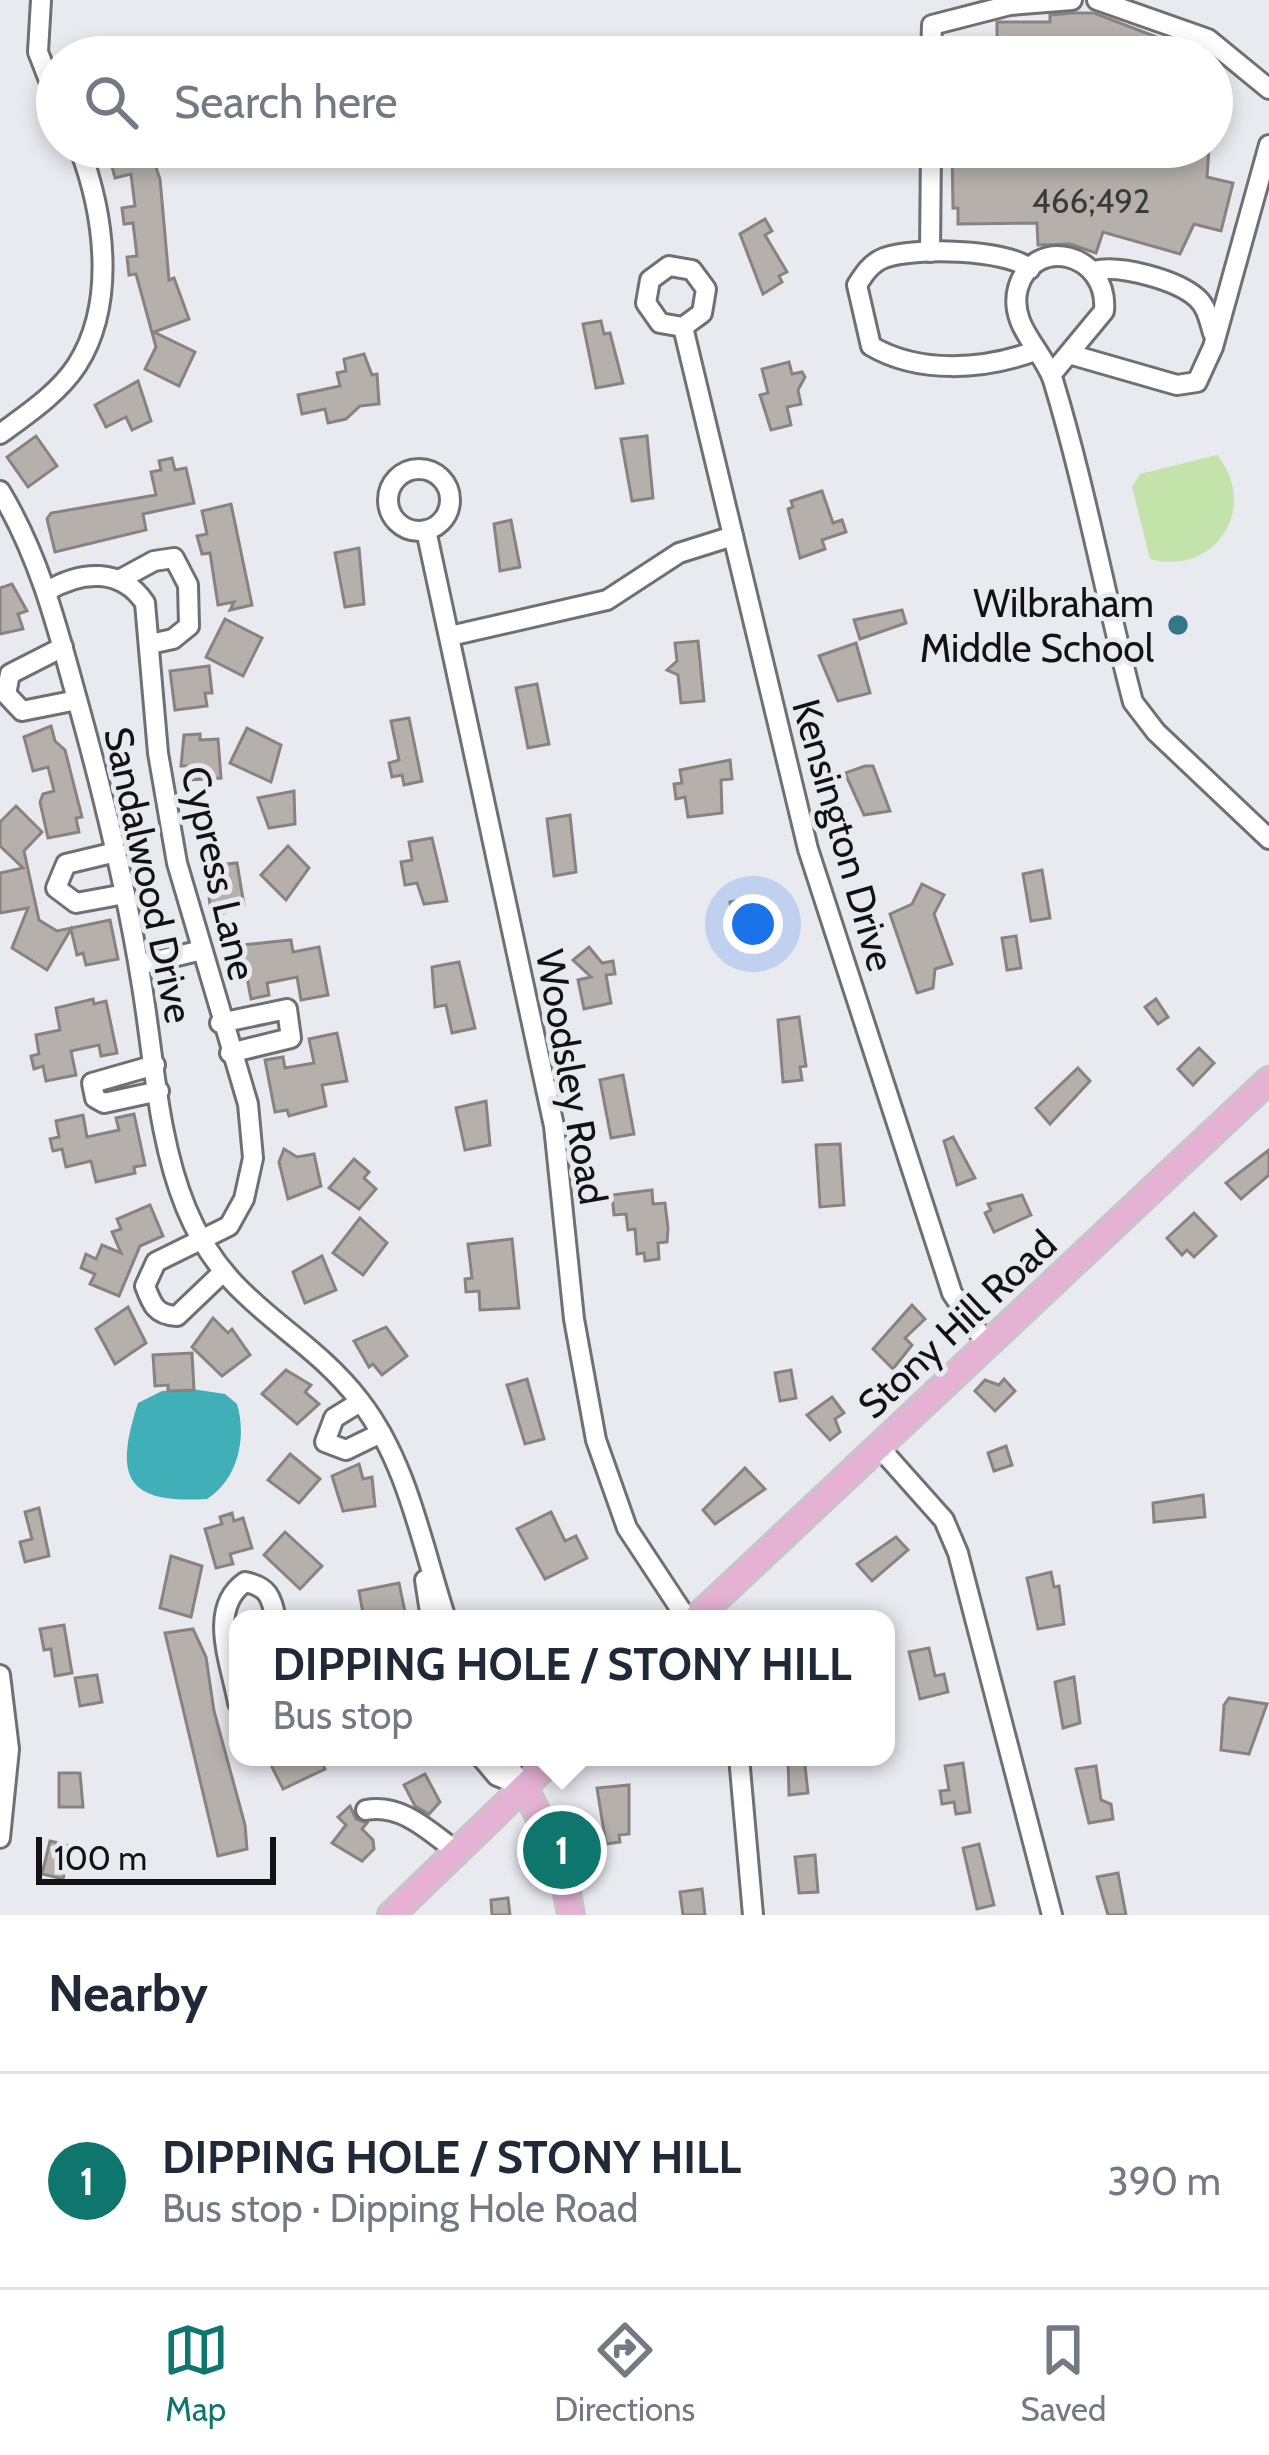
<!DOCTYPE html>
<meta charset="utf-8">
<style>
body{margin:0;font-family:Cabin,sans-serif;background:#f6f6f7;color:#1f2937}
.scale{position:absolute;left:36px;bottom:30px;width:240px;box-sizing:border-box;padding-left:12px;border:6px solid #121214;border-top:0;font-size:33px;line-height:42px;white-space:nowrap;color:#121214;-webkit-text-stroke:9px #e9e9f0;paint-order:stroke}
.you{position:absolute;left:753px;top:924px;width:42px;height:42px;margin:-30px;border:9px solid #fff;border-radius:50%;background:#1a73e8;box-shadow:0 0 0 18px #1a73e833}
.badge{display:grid;place-items:center;width:78px;height:78px;border-radius:50%;background:#0f766e;color:#fff;font-size:39px;font-weight:700}
.pin{position:absolute;translate:-50% -50%;border:6px solid #fff;box-shadow:0 3px 12px #0006}
.popup{position:absolute;left:229px;top:1610px;width:666px;height:156px;box-sizing:border-box;display:grid;place-content:center;border-radius:24px;background:#fff;filter:drop-shadow(0 3px 9px #0005);font-size:39px;white-space:nowrap;color:#747a83}
.popup b{font-size:45px;color:#1f2937}
.popup::after{content:'';position:absolute;left:50%;top:100%;margin-left:-24px;border:24px solid transparent;border-top-color:#fff}
.list{margin:0;padding:0;list-style:none}
h2{display:flex;justify-content:space-between;align-items:center;height:156px;margin:0;padding:0 48px;font-size:51px}
h2 small{font-size:39px;font-weight:400;color:#747a83}
.list li{display:grid;grid-template-columns:78px 1fr auto;gap:36px;align-items:center;box-sizing:border-box;height:216px;padding:0 48px;border-top:3px solid #e0e1e3}
.list b{display:block;font-size:45px;white-space:nowrap}
.list p{margin:0;font-size:39px;white-space:nowrap;color:#747a83}
.list em{font-size:39px;font-style:normal;color:#747a83}
.icon{flex:none;width:66px;height:66px;fill:none;stroke:currentColor;stroke-width:2;stroke-linecap:round;stroke-linejoin:round}
.map{position:relative;flex:none;width:1269px;height:1915px;overflow:hidden}
.search{position:absolute;background:#fff;box-shadow:0 6px 18px #0003;left:36px;right:36px;top:36px;height:132px;display:flex;align-items:center;gap:30px;box-sizing:border-box;padding:0 42px;border-radius:66px;color:#747a83;font-size:45px}
.sheet{height:372px;background:#fff}
nav{display:flex;justify-content:space-around;align-items:center;box-sizing:border-box;height:168px;border-top:3px solid #e0e1e3;background:#fff;font-size:33px;color:#747a83}
nav a{display:grid;justify-items:center;gap:6px}
nav .on{color:#0f766e}
.map>svg:first-child{display:block}
.green{fill:#c3e3aa}
.water{fill:#40afb7}
.building{fill:#b5b0ab;stroke:#88837e;stroke-width:3}
.lines{fill:none;stroke-linecap:round;stroke-linejoin:round}
.minor-casing{stroke:#6f6f75;stroke-width:24}
.major-casing{stroke:#c6c6c7;stroke-width:30}
.minor{stroke:#fff;stroke-width:18}
.major{stroke:#e6b2d4;stroke-width:24}
.poi-dot{fill:#347887;stroke:#e9e9f0;stroke-width:4.5}
.labels{text-anchor:middle;dominant-baseline:central;stroke-width:10;stroke-linejoin:round;paint-order:stroke}
.number-label{font-size:33px;fill:#3b3a3a}
.poi-label{font-size:39px;fill:#121214;stroke:#e9e9f0;text-anchor:end}
.street-label{font-size:39px;fill:#121214;stroke:#e9e9f0}
</style>
<div class="map">
<svg width="1269" height="1915" viewBox="0 0 1269 1915">
<rect width="100%" height="100%" fill="#e9e9f0"/>
<path class="green" d="M1217 455C1260 507 1215 577 1150 559L1132 487 1140 474Z"/>
<path class="water" d="M192 1389 225 1394 237 1404C247 1438 238 1479 207 1499 125 1504 114 1477 138 1403L162 1391Z"/>
<g class="building">
<polygon points="1073,13 1094,13 1209,57 997,57 997,22 1050,22 1050,15"/>
<polygon points="119,147 149,147 160,179 169,280 174,278 189,319 154,332 195,352 179,386 145,369 156,347 136,274 129,275 127,257 137,256 133,223 124,224 122,208 135,206 131,174 115,178 110,159 121,156"/>
<polygon points="952,147 1209,147 1207,177 1233,183 1221,231 1194,224 1180,254 1103,232 1096,253 1070,244 1038,245 1037,223 958,224 958,208 953,208"/>
<polygon points="765,219 772,231 765,235 787,272 779,276 782,282 763,294 740,234"/>
<polygon points="601,321 604,334 610,333 623,383 596,388 583,324"/>
<polygon points="364,354 372,375 377,374 379,404 360,406 346,419 328,423 325,409 302,414 298,395 340,386 337,373 346,371 344,359"/>
<polygon points="789,362 792,374 802,372 805,377 798,390 801,404 787,407 791,425 771,430 760,395 768,393 762,369"/>
<polygon points="138,381 151,421 132,430 126,417 106,427 95,405"/>
<polygon points="36,436 57,466 28,487 7,457"/>
<polygon points="647,436 653,498 632,501 621,439"/>
<polygon points="172,458 175,470 186,468 194,503 143,514 146,530 55,552 47,519 51,513 156,495 151,472 161,470 159,461"/>
<polygon points="822,491 833,523 842,520 846,532 822,540 825,549 800,558 788,509 793,507 791,501"/>
<polygon points="231,504 252,605 230,610 234,602 218,605 210,553 202,554 197,536 207,534 202,511"/>
<polygon points="511,520 520,567 500,571 494,524"/>
<polygon points="359,548 364,604 345,607 335,553"/>
<polygon points="12,584 27,611 18,614 23,629 0,634 0,588"/>
<polygon points="902,610 906,623 860,639 854,620"/>
<polygon points="225,619 262,638 243,676 206,657"/>
<polygon points="698,641 704,701 681,703 678,675 667,670 677,661 675,643"/>
<polygon points="856,643 870,693 838,701 819,656"/>
<polygon points="209,666 212,693 205,693 207,706 175,710 170,671"/>
<polygon points="537,684 549,744 528,748 516,688"/>
<polygon points="409,718 422,781 404,785 402,775 392,777 389,763 399,760 391,721"/>
<polygon points="51,726 55,741 65,750 82,817 76,818 79,832 48,838 40,802 43,794 54,791 48,767 33,771 24,737"/>
<polygon points="247,728 281,745 271,782 230,763"/>
<polygon points="200,734 200,740 218,739 221,778 189,780 188,766 181,766 184,735"/>
<polygon points="730,760 732,779 721,780 722,813 688,817 685,797 676,799 674,784 682,783 680,770"/>
<polygon points="865,766 873,766 890,811 864,815 845,773"/>
<polygon points="294,791 295,824 269,828 258,798"/>
<polygon points="16,806 42,832 24,851 39,920 57,931 110,920 118,959 86,965 83,953 77,955 71,929 47,970 12,948 28,908 0,913 0,873 23,868 0,846 0,822"/>
<polygon points="570,815 576,872 554,876 547,819"/>
<polygon points="432,838 447,901 424,904 417,883 405,885 401,862 412,860 409,842"/>
<polygon points="288,846 309,868 286,900 261,875"/>
<polygon points="237,863 244,905 216,916 214,906 210,906 206,866"/>
<polygon points="1042,870 1050,918 1031,921 1023,874"/>
<polygon points="922,884 944,895 934,914 952,964 935,969 933,988 917,993 890,914 912,904"/>
<polygon points="760,897 769,941 738,947 730,902"/>
<polygon points="1016,936 1021,968 1007,970 1002,938"/>
<polygon points="291,940 293,952 319,947 328,995 301,1000 297,977 267,983 269,995 251,999 241,945"/>
<polygon points="589,947 602,963 613,961 615,974 606,975 611,1003 584,1009 578,980 591,977 573,960"/>
<polygon points="459,962 475,1028 452,1033 446,1005 435,1007 432,967"/>
<polygon points="93,999 94,1004 106,1001 117,1053 101,1056 99,1045 71,1051 76,1075 46,1081 43,1066 34,1069 31,1056 39,1054 36,1035 60,1030 56,1008"/>
<polygon points="1156,999 1168,1017 1158,1024 1145,1007"/>
<polygon points="799,1017 806,1066 800,1067 802,1080 783,1082 778,1020"/>
<polygon points="337,1033 347,1081 322,1085 326,1106 289,1116 287,1110 275,1112 265,1060 283,1057 285,1068 314,1063 309,1039"/>
<polygon points="1199,1048 1214,1063 1193,1085 1178,1069"/>
<polygon points="1078,1068 1090,1081 1050,1124 1036,1108"/>
<polygon points="623,1075 634,1134 611,1138 600,1080"/>
<polygon points="486,1101 490,1145 465,1150 456,1108"/>
<polygon points="134,1114 145,1165 134,1167 135,1173 96,1182 91,1161 66,1167 62,1149 53,1151 50,1139 59,1137 56,1121 83,1115 87,1137 119,1130 116,1118"/>
<polygon points="953,1137 975,1178 957,1185 944,1141"/>
<polygon points="840,1144 844,1205 820,1207 816,1145"/>
<polygon points="284,1149 297,1157 314,1154 321,1186 288,1199 279,1162"/>
<polygon points="1269,1150 1269,1175 1241,1199 1226,1183"/>
<polygon points="354,1159 369,1172 364,1178 376,1189 359,1209 329,1188"/>
<polygon points="652,1190 653,1204 665,1203 668,1228 667,1242 658,1243 659,1259 645,1261 644,1253 637,1254 635,1229 628,1230 626,1214 614,1215 612,1195"/>
<polygon points="1022,1195 1031,1215 994,1232 985,1213 991,1210 988,1204"/>
<polygon points="150,1205 163,1236 140,1246 119,1296 90,1284 95,1274 81,1268 86,1254 96,1259 102,1245 121,1253 112,1232 121,1229 117,1219"/>
<polygon points="1194,1213 1216,1236 1194,1257 1187,1250 1182,1255 1167,1238"/>
<polygon points="360,1218 387,1243 363,1275 333,1253"/>
<polygon points="512,1239 519,1308 480,1310 479,1291 466,1292 465,1279 472,1278 468,1244"/>
<polygon points="322,1256 336,1290 305,1303 293,1272"/>
<polygon points="912,1305 925,1319 905,1338 912,1345 893,1369 873,1349"/>
<polygon points="128,1307 146,1343 115,1364 96,1329"/>
<polygon points="213,1318 228,1333 232,1329 250,1355 222,1376 192,1347"/>
<polygon points="386,1327 407,1356 382,1375 373,1364 369,1367 354,1341"/>
<polygon points="192,1353 194,1390 168,1391 168,1385 155,1386 153,1355"/>
<polygon points="286,1370 311,1385 305,1392 319,1404 297,1424 262,1394"/>
<polygon points="791,1370 796,1398 780,1401 775,1373"/>
<polygon points="527,1379 544,1439 525,1444 507,1385"/>
<polygon points="1004,1379 1015,1391 995,1411 975,1391 985,1380 999,1385"/>
<polygon points="832,1397 844,1413 835,1419 840,1432 830,1440 807,1415"/>
<polygon points="1006,1446 1012,1465 994,1471 988,1453"/>
<polygon points="290,1454 320,1479 299,1503 268,1480"/>
<polygon points="359,1464 363,1479 372,1477 375,1506 343,1511 332,1476"/>
<polygon points="745,1468 765,1489 715,1524 703,1510"/>
<polygon points="1203,1495 1205,1517 1154,1522 1153,1503"/>
<polygon points="39,1508 49,1556 25,1562 20,1542 32,1539 25,1512"/>
<polygon points="551,1512 565,1541 576,1536 587,1558 545,1579 517,1529"/>
<polygon points="232,1513 234,1521 243,1518 252,1548 230,1554 233,1564 216,1568 205,1529 222,1524 220,1517"/>
<polygon points="285,1532 322,1566 300,1589 264,1555"/>
<polygon points="896,1537 908,1550 872,1581 857,1564"/>
<polygon points="171,1556 202,1566 191,1617 160,1608"/>
<polygon points="1051,1572 1054,1587 1059,1586 1064,1624 1038,1629 1027,1578"/>
<polygon points="399,1583 405,1612 364,1619 359,1591"/>
<polygon points="64,1625 72,1673 55,1676 51,1649 44,1650 40,1629"/>
<polygon points="193,1629 206,1657 214,1711 245,1825 247,1849 218,1856 165,1633"/>
<polygon points="929,1648 935,1676 944,1674 948,1692 920,1699 909,1652"/>
<polygon points="97,1675 102,1702 80,1706 75,1678"/>
<polygon points="1074,1677 1080,1723 1063,1728 1055,1682"/>
<polygon points="1229,1698 1267,1704 1249,1754 1221,1750 1224,1705"/>
<polygon points="283,1757 319,1757 325,1769 283,1789 270,1763"/>
<polygon points="788,1757 804,1757 808,1793 789,1795"/>
<polygon points="963,1763 970,1812 956,1814 954,1802 942,1804 940,1791 949,1790 945,1766"/>
<polygon points="1096,1766 1101,1800 1111,1804 1113,1819 1089,1823 1076,1769"/>
<polygon points="59,1773 80,1773 83,1807 59,1807"/>
<polygon points="425,1774 440,1802 429,1814 415,1806 404,1785"/>
<polygon points="629,1785 629,1834 619,1835 620,1842 606,1844 597,1788"/>
<polygon points="350,1806 356,1819 367,1823 362,1829 373,1840 374,1849 362,1861 332,1843 346,1825 338,1817"/>
<polygon points="50,1841 71,1846 63,1879 42,1874"/>
<polygon points="979,1844 994,1905 977,1909 963,1848"/>
<polygon points="815,1855 818,1892 799,1893 795,1857"/>
<polygon points="1118,1873 1126,1915 1108,1915 1097,1877"/>
<polygon points="702,1889 705,1915 683,1915 680,1892"/>
<polygon points="508,1898 510,1915 492,1915 491,1900"/>
</g>
<g class="lines">
<g class="minor-casing">
<g id="minor">
<polyline points="41,0 38,52 57,101"/>
<polyline points="1097,0 1208,39 1269,89"/>
<polyline points="931,57 932,25 1010,5 1072,0"/>
<polyline points="930,252 931,147"/>
<path d="M1030 269C1007 249 913 247 884 258 871 263 864 274 857 285L871 346C919 374 983 370 1035 351"/>
<path d="M1094 271C1119 264 1177 280 1197 298 1207 307 1209 320 1213 333"/>
<polyline points="683,327 702,313 706,289 692,270 669,266 650,280 646,303 660,323 683,327 808,849 952,1293 987,1345"/>
<polyline points="1069,354 1177,385 1197,382 1213,347 1269,145"/>
<path d="M1051 375 1104 311C1109 253 1034 234 1018 288 1008 325 1043 350 1053 380 1085 485 1105 596 1133 702L1156 732 1269 839"/>
<path d="M0 434C26 415 59 393 77 365 117 302 104 213 79 147"/>
<circle cx="419" cy="500" r="31"/>
<path d="M0 491C40 557 58 630 78 703 104 797 127 891 142 986 154 1059 158 1140 186 1208 227 1308 301 1325 360 1401 408 1463 422 1546 446 1619"/>
<polyline points="426,530 554,1126 574,1319 596,1440 627,1528 687,1619"/>
<polyline points="119,580 154,561 174,558 188,585 189,626 173,639 150,644"/>
<path d="M47 591C81 571 121 567 145 603L158 753 177 863 248 1104 253 1158 244 1199 229 1226 156 1262 145 1286C152 1305 156 1315 177 1316L221 1274"/>
<polyline points="450,636 607,600 679,553 733,536"/>
<polyline points="63,647 10,674 6,694 22,711 77,700"/>
<polyline points="116,852 66,864 56,888 76,903 125,894"/>
<polyline points="139,965 198,951"/>
<polyline points="220,1023 287,1009 291,1038 230,1053"/>
<polyline points="155,1065 92,1083 95,1098 104,1103 159,1091"/>
<polyline points="360,1402 334,1418 325,1442 346,1450 381,1433"/>
<polyline points="879,1447 944,1520 958,1553 1052,1915"/>
<polyline points="425,1580 431,1619"/>
<polyline points="0,1675 9,1749 0,1838"/>
<path d="M238 1703C231 1663 207 1609 245 1582 269 1587 271 1597 276 1619"/>
<polyline points="481,1757 497,1776 524,1787"/>
<polyline points="502,1757 524,1787"/>
<polyline points="739,1757 753,1915"/>
<path d="M366 1810C401 1803 429 1831 456 1851"/>
</g>
</g>
<g class="major-casing">
<g id="major">
<polyline points="695,1619 1269,1080"/>
<polyline points="524,1787 561,1860 571,1915"/>
<polyline points="391,1915 555,1757"/>
</g>
</g>
<use href="#minor" class="minor"/>
<use href="#major" class="major"/>
</g>
<circle class="poi-dot" cx="1178" cy="625" r="12"/>
<g class="labels">
<g class="number-label">
<text x="1091" y="201">466;492</text>
</g>
<g class="poi-label">
<text x="1154" y="603">Wilbraham<tspan x="1154" dy="45">Middle School</tspan></text>
</g>
<g class="street-label">
<text transform="translate(844 835) rotate(74)">Kensington Drive</text>
<text transform="translate(219 873) rotate(77)">Cypress Lane</text>
<text transform="translate(149 875) rotate(78)">Sandalwood Drive</text>
<text transform="translate(572 1077) rotate(80)">Woodsley Road</text>
<text transform="translate(957 1324) rotate(-43)">Stony Hill Road</text>
</g>
</g>
</svg>
<div class="scale">100 m</div>
<div class="you"></div>
<div class="pin badge" style="left:562px;top:1850px">1</div>
<div class="popup"><b>DIPPING HOLE / STONY HILL</b>Bus stop</div>
<div class="search"><svg class="icon" aria-label="search" viewBox="0 0 24 24"><circle cx="10" cy="10" r="6"/><path d="M15 15l6 6"/></svg>Search here</div>
</div>
<section class="sheet">
<h2>Nearby<small></small></h2>
<ul class="list">
<li><span class="badge">1</span><div><b>DIPPING HOLE / STONY HILL</b><p>Bus stop · Dipping Hole Road</p></div><em>390 m</em></li>
</ul>
</section>
<nav>
<a class="on"><svg class="icon" aria-label="map" viewBox="0 0 24 24"><path d="M3 6l6-2 6 2 6-2v14l-6 2-6-2-6 2zM9 4v14M15 6v14"/></svg>Map</a>
<a><svg class="icon" aria-label="directions" viewBox="0 0 24 24"><path d="M12 3l9 9-9 9-9-9zM9 14v-3h6M13 9l2 2-2 2"/></svg>Directions</a>
<a><svg class="icon" aria-label="saved" viewBox="0 0 24 24"><path d="M7 4h10v16l-5-4-5 4z"/></svg>Saved</a>
</nav>
